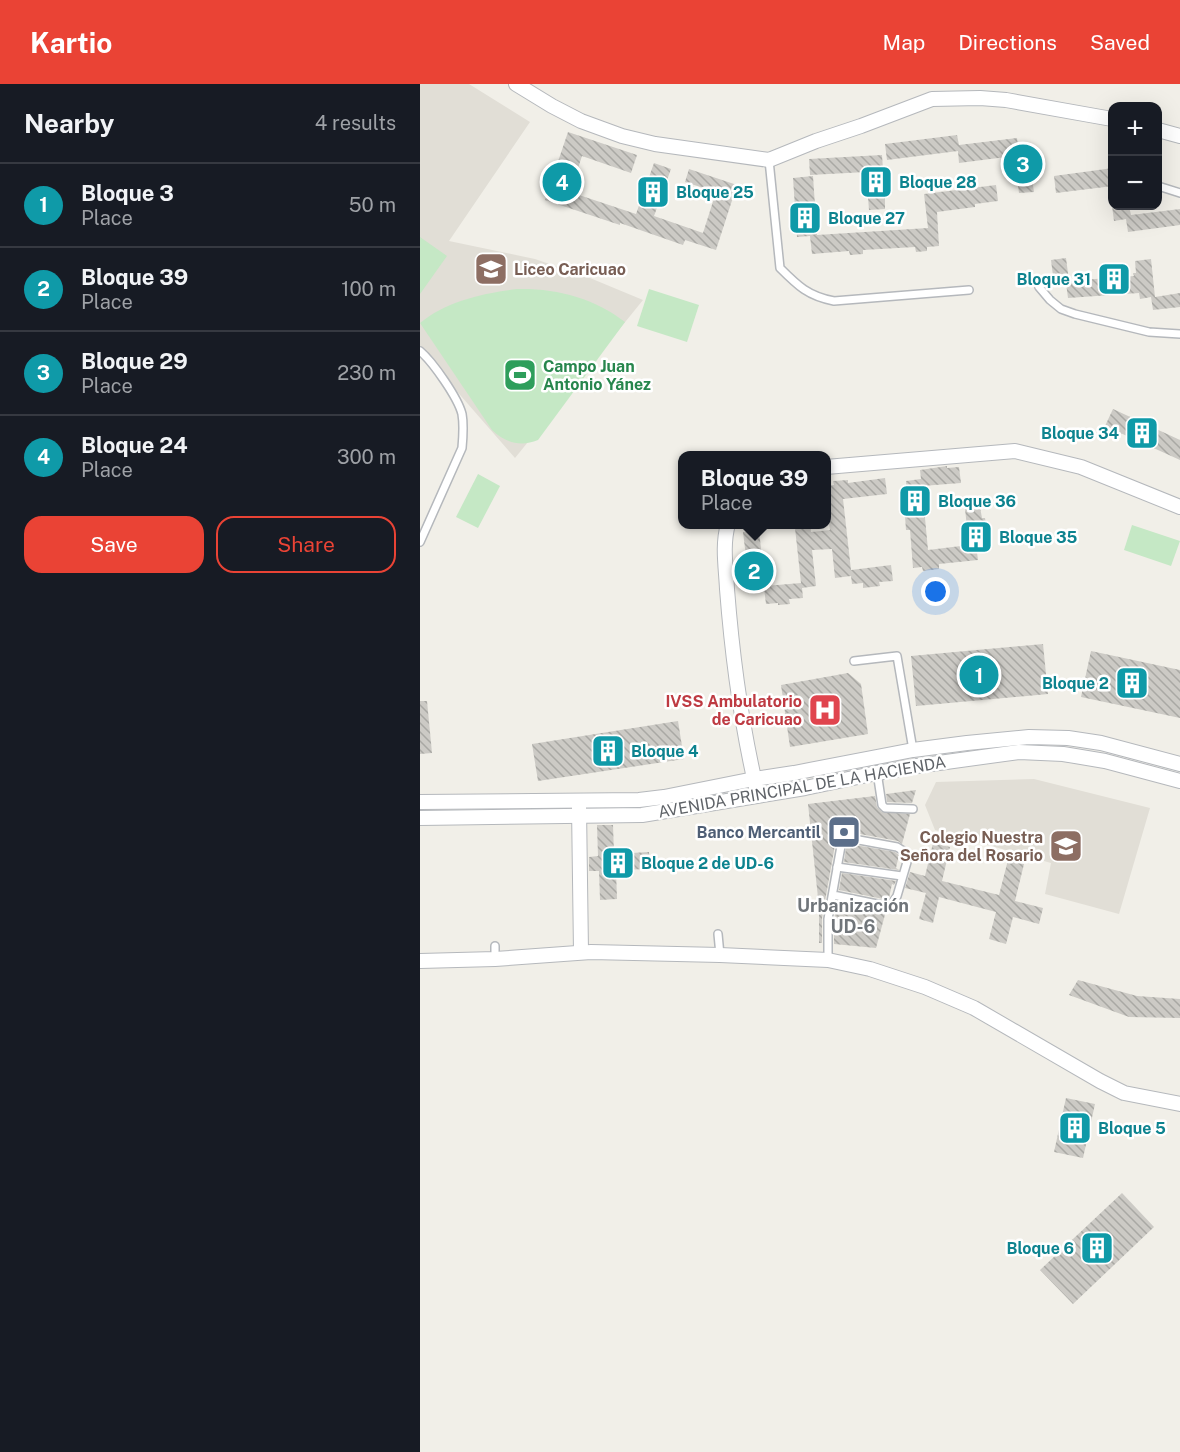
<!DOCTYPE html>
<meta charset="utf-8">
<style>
body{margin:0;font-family:"Public Sans",sans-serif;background:#20242c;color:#f1f3f6}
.controls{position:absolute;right:18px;top:18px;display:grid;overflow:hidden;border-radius:12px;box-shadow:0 6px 24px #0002}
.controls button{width:54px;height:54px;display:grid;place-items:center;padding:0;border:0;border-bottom:2px solid #363941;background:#171b24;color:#f1f3f6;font:30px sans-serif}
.you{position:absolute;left:516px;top:508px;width:21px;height:21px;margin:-15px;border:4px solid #fff;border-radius:50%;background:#1a73e8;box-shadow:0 0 0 9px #1a73e833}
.badge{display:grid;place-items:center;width:39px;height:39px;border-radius:50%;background:#ea4335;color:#fff;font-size:20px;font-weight:700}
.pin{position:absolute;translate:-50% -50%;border:3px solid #fff;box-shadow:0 2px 6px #0006}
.popup{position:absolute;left:258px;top:367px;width:153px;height:78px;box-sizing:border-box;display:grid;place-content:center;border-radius:12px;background:#171b24;filter:drop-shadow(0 2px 4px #0005);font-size:20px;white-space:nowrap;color:#9ea1a6}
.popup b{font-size:22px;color:#f1f3f6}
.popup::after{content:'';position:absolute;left:50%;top:100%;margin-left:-12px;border:12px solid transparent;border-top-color:#171b24}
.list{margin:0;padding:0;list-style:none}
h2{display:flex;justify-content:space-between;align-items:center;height:78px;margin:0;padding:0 24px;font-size:26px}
h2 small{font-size:20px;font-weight:400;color:#9ea1a6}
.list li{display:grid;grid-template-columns:39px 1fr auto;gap:18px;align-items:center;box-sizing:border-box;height:84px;padding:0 24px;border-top:2px solid #363941}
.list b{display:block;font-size:22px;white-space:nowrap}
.list p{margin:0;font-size:20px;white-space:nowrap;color:#9ea1a6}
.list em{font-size:20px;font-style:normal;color:#9ea1a6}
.actions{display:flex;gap:12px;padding:18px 24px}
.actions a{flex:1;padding:14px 0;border:2px solid #ea4335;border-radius:18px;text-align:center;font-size:21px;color:#ea4335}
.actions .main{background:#ea4335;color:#fff}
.map{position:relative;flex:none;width:760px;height:1368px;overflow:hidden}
header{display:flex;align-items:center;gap:36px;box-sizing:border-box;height:84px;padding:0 30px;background:#ea4335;color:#fff}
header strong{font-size:28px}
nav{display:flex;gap:33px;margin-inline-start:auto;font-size:21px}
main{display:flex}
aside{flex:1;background:#171b24}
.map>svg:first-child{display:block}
.education{fill:#e1ded6}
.garden{fill:#c5e8c5}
.building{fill:url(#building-back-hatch)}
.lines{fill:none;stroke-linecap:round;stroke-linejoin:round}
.service-casing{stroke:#b5b8bc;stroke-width:10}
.minor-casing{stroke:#b5b8bc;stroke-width:16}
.service{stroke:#fff;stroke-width:7}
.minor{stroke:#fff;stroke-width:14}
.labels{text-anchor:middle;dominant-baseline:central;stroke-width:5;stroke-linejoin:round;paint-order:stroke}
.culture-label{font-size:16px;font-weight:bold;fill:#0d838f;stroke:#fff;text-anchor:start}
.education-label{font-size:16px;font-weight:bold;fill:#785e54;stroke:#fff;text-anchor:start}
.leisure-label{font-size:16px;font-weight:bold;fill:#27864d;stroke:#fff;text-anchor:start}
.health-label{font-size:16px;font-weight:bold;fill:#be3a42;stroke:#fff;text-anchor:end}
.street-label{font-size:16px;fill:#5f6368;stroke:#fff}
.service-label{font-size:16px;font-weight:bold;fill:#4e5e75;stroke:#fff;text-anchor:end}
.neighbourhood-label{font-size:18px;font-weight:bold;fill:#70757a;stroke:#fff}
</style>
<header>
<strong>Kartio</strong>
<nav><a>Map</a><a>Directions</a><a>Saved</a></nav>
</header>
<main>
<aside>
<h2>Nearby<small>4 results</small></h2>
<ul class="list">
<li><span class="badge" style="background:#0f9aa8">1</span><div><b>Bloque 3</b><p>Place</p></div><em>50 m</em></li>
<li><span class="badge" style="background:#0f9aa8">2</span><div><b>Bloque 39</b><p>Place</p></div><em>100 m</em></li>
<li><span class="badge" style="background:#0f9aa8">3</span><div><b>Bloque 29</b><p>Place</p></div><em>230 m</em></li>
<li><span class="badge" style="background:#0f9aa8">4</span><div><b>Bloque 24</b><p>Place</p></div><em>300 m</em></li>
</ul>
<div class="actions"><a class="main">Save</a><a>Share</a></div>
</aside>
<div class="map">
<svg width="760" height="1368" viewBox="0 0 760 1368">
<defs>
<pattern id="building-back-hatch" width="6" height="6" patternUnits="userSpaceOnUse" patternTransform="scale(1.5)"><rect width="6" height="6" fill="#cccac5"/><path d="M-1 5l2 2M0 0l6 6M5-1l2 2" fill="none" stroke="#a9a8a4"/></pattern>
</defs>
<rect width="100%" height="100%" fill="#f1efe8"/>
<g class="education">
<polygon points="0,0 49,0 110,38 29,157 115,175 170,194 223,216 95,374 0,265"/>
<polygon points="614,695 730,724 699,830 625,810 631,779 515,746 505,721 516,698"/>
</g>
<g class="garden">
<polygon points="0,153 27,172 0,210"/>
<path d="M97 205C136 204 174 214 205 238L118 356C101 363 85 359 72 346L0 239C26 217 64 209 97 205Z"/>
<polygon points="229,205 279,221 267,258 217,242"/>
<polygon points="58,390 80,402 58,444 36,433"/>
<polygon points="712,441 760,457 751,482 704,466"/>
</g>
<g class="building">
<polygon points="148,48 217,71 211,89 162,72 150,108 216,130 234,79 251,85 234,132 283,149 296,108 265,98 269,85 317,101 296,166 265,156 263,161 200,139 200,141 125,116"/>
<polygon points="537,51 539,61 597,54 599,70 610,69 611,82 615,82 617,94 612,95 614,108 599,109 594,72 539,79 538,67 467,76 465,60"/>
<polygon points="462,71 464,100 468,99 469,112 465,112 465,125 449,126 446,88 390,91 389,75"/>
<polygon points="693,84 693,102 636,109 634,92"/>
<polygon points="393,92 397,151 508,144 504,110 576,101 578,117 555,120 555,123 517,128 519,162 507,163 507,167 496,168 495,163 443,166 443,170 430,171 429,167 392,170 390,152 377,153 373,94"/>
<polygon points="692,122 709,122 711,131 760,125 760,141 708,148 706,135 694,137"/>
<polygon points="646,174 649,197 714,192 713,189 716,189 715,177 731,175 735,213 760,209 760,223 733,226 731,213 720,215 719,209 648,214 646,199 634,200 631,176"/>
<polygon points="693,325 760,356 760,376 685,342"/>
<polygon points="527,382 527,384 539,383 541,399 502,402 508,466 549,461 545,425 560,423 562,434 565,434 567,446 563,447 565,460 556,461 558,476 519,480 519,485 503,487 502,483 493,484 490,446 486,446 485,432 488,432 486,397 501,395 500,386"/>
<polygon points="465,394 467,410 423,415 431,486 471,481 473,497 459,498 460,502 443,504 443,499 432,500 431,492 415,494 412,465 392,466 396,502 382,504 383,514 369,515 370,520 358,521 358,519 346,520 344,504 330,506 328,493 325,494 324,481 327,481 323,448 339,446 345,502 381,499 375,444 390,442 391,448 410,446 406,418 406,402 414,401 413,397 428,396 428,399"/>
<polygon points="623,560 628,610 496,622 491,572"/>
<polygon points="671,567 760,586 760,634 661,613"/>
<polygon points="428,589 441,600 448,650 370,663 361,601"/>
<polygon points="0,617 7,617 12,669 0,670"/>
<polygon points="258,637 264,675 118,697 112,660"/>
<polygon points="496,706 492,719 467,718 466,710"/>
<polygon points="455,712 457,723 462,728 490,730 482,760 478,757 429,748 425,749 418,754 415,761 402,834 402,859 399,859 399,823 388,720"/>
<polygon points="177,741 193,741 194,770 229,768 230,785 196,786 197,815 180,816 179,787 169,787 169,773 178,772"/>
<polygon points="513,759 530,763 522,797 579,811 588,776 604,780 595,817 623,824 619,840 593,833 586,860 569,855 576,828 519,813 513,839 499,835 506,809 485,804 490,788 505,792"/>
<polygon points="429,760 475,768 479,771 476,784 479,786 424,778 426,764"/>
<polygon points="422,789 476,797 474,801 472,800 469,814 463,815 419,806"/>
<polygon points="417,818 466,827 456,864 414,860 414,836"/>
<polygon points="658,896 717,912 760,915 760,934 709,933 649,911"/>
<polygon points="646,1014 675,1020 663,1074 634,1068"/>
<polygon points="702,1109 734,1143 653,1220 620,1186"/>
</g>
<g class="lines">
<g class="service-casing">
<g id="service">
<path d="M349 76 360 184C378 202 388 212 414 217L549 206"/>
<polyline points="738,102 760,109"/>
<polyline points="619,203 630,216 641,225 655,230 729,248 760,250"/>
<path d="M0 267C13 278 38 314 42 330 44 341 43 353 42 364L0 458"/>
<polyline points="434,577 477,572 493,666"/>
<polyline points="457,688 462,721 465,724 493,725"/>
<polyline points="417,783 482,792"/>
<polyline points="298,850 300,871"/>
<polyline points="75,875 75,862"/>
<polyline points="408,876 408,835 421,762 423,757 428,754 477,763 485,768 487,778 477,812 473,818 469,821 462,821 413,811"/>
</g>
</g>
<g class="minor-casing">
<g id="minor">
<polyline points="96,0 132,22 161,37 202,52 235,60 349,76 396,57 441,42 512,15 560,14 586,16 692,35"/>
<polyline points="738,46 760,52"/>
<polyline points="406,383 595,367 661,383 760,423"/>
<path d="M308 440C302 462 306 483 307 505 312 570 321 638 336 703"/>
<polyline points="0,718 219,716 244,713 334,695 374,689 493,666 547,659 609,653 648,654 681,659 760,680"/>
<polyline points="159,723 161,868"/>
<polyline points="0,734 222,731 385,704 457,689 497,682 599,668 643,670 685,677 760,697"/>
<polyline points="0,877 75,875 171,868 300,871 408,876 450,885 505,903 554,924 680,997 704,1009 760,1020"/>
</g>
</g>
<use href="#service" class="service"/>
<use href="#minor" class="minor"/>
</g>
<defs>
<g id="building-square" transform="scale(1.725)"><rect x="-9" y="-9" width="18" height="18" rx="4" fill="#0f9aa8" stroke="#fff"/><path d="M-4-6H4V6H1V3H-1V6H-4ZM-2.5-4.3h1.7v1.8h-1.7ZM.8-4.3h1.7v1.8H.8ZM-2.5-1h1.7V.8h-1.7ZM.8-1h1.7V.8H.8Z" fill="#fff"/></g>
<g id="school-square" transform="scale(1.725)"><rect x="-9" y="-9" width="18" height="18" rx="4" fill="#8d6e63" stroke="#fff"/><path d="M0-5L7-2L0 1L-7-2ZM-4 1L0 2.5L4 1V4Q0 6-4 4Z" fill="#fff"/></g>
<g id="stadium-square" transform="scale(1.725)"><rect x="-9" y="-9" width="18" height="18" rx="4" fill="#2e9e5b" stroke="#fff"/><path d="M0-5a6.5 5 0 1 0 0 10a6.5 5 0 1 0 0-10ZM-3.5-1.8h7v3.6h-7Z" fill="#fff"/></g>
<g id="hospital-square" transform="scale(1.725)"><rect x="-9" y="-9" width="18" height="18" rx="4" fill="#e0444e" stroke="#fff"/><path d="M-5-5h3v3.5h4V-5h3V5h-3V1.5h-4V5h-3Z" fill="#fff"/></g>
<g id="bank-square" transform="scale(1.725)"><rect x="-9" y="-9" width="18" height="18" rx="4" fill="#5c6f8a" stroke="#fff"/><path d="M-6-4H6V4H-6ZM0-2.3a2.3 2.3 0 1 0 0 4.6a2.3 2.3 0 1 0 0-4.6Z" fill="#fff"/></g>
</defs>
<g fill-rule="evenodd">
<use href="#building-square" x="456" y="98"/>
<use href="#building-square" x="233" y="108"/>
<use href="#building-square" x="385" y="134"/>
<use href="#school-square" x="71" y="185"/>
<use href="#building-square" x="694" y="195"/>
<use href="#stadium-square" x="100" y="291"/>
<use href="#building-square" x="722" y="349"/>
<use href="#building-square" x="495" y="417"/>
<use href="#building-square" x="556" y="453"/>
<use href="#building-square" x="712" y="599"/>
<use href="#hospital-square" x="405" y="626"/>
<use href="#building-square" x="188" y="667"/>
<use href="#bank-square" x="424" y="748"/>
<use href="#school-square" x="646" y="762"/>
<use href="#building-square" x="198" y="779"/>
<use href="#building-square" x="655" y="1044"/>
<use href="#building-square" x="677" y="1164"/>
</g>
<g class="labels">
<g class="culture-label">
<text x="479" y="98">Bloque 28</text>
<text x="256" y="108">Bloque 25</text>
<text x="408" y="134">Bloque 27</text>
<text x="671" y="195" text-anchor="end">Bloque 31</text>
<text x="699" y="349" text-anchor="end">Bloque 34</text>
<text x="518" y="417">Bloque 36</text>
<text x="579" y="453">Bloque 35</text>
<text x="689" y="599" text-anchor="end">Bloque 2</text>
<text x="211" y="667">Bloque 4</text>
<text x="221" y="779">Bloque 2 de UD-6</text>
<text x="678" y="1044">Bloque 5</text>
<text x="654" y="1164" text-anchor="end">Bloque 6</text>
</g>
<g class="education-label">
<text x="94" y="185">Liceo Caricuao</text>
<text x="623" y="753" text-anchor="end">Colegio Nuestra<tspan x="623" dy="18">Señora del Rosario</tspan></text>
</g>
<g class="leisure-label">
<text x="123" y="282">Campo Juan<tspan x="123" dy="18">Antonio Yánez</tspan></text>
</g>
<g class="health-label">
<text x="382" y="617">IVSS Ambulatorio<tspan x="382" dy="18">de Caricuao</tspan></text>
</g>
<g class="street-label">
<text transform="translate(382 703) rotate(-10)">AVENIDA PRINCIPAL DE LA HACIENDA</text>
</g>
<g class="service-label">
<text x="401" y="748">Banco Mercantil</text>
</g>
<g class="neighbourhood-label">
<text x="433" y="821">Urbanización<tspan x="433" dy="21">UD-6</tspan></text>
</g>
</g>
</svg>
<div class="controls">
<button>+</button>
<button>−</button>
</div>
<div class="you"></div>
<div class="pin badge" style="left:559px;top:591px;background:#0f9aa8">1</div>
<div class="pin badge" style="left:334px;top:487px;background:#0f9aa8">2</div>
<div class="popup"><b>Bloque 39</b>Place</div>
<div class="pin badge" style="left:603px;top:80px;background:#0f9aa8">3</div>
<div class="pin badge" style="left:142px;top:98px;background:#0f9aa8">4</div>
</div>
</main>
